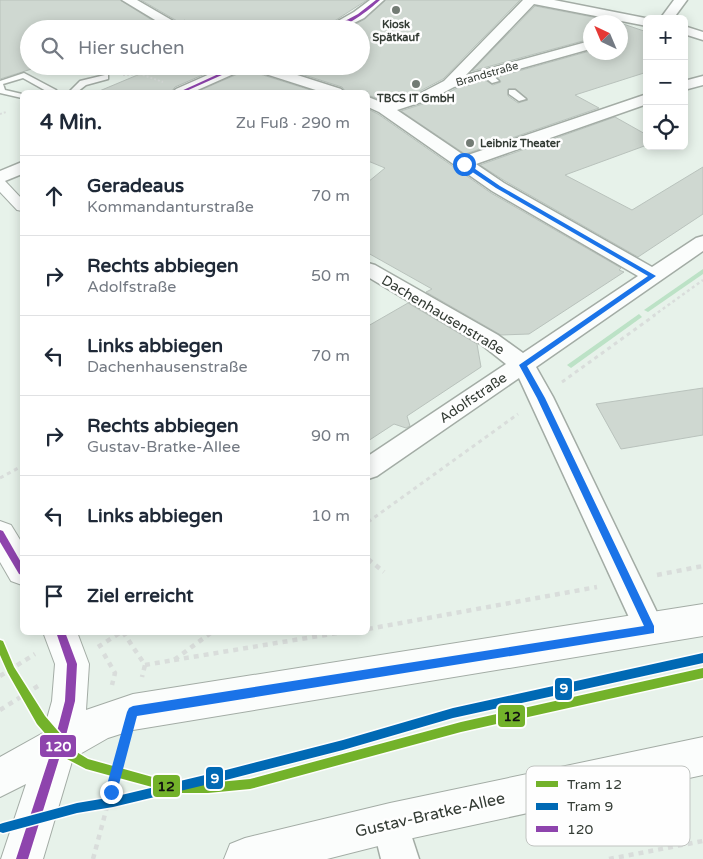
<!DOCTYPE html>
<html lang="de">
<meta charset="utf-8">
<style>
body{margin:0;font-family:"Varela Round",sans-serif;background:#f6f6f7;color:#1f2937}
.controls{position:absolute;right:15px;top:15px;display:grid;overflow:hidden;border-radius:8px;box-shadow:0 2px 12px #0003}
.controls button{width:45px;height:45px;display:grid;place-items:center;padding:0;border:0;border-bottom:1px solid #e0e1e3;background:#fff;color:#1f2937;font:25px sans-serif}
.compass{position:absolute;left:583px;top:15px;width:45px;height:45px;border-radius:50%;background:#fff;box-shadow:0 2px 12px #0003;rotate:316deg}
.stop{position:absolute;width:15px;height:15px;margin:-11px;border:4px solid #1a73e8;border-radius:50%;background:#fff}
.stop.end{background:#1a73e8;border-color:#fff;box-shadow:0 1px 5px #0008}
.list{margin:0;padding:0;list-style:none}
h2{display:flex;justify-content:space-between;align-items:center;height:65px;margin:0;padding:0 20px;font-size:21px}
h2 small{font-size:16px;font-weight:400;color:#747a83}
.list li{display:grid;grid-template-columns:32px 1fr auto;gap:15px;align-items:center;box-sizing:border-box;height:80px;padding:0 20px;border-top:1px solid #e0e1e3}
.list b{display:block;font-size:19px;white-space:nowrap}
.list p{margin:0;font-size:16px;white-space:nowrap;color:#747a83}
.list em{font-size:16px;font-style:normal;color:#747a83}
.icon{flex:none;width:28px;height:28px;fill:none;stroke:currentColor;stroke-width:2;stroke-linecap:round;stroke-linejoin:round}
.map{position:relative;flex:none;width:703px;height:859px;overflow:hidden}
.search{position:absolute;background:#fff;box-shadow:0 2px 12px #0003;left:20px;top:20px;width:350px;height:55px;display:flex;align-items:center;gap:12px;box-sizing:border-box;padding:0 18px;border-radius:28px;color:#747a83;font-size:19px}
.panel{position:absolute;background:#fff;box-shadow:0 2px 12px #0003;left:20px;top:90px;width:350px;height:545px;border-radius:8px}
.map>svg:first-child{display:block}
.green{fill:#bce2c6}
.building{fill:#cfd8d1;stroke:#b9c2bc;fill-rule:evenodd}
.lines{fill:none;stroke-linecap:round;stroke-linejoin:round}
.service-casing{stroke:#a3aca5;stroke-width:3}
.pedestrian-casing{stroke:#a3aca5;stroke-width:2}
.minor-casing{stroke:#a3aca5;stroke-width:3}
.tertiary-casing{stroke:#a3aca5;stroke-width:2}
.path-far3{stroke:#d9dddb;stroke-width:2;stroke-dasharray:2 2;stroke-linecap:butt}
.path-far2{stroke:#d9dddb;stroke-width:2.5;stroke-dasharray:3 3;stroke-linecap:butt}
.path-far1{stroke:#d9dddb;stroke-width:3;stroke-dasharray:4 4;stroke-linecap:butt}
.path{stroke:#d9dddb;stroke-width:4.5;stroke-dasharray:5 5;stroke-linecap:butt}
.service{fill:#fbfdfc;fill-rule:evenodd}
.pedestrian{fill:#fbfdfc;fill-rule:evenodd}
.minor{fill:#fbfdfc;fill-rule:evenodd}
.tertiary{fill:#fbfdfc;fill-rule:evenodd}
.bus-1-casing{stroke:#fefefe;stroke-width:3}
.bus-1{fill:#8e44ad;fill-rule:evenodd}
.tram-1-casing{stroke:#fefefe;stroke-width:3}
.tram-2-casing{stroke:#fefefe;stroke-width:3}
.tram-1{fill:#73b22a;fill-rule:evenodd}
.tram-2{fill:#0069b4;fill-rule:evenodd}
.route{fill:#1a73e8}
.poi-dot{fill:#727b74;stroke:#fefefe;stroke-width:2}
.labels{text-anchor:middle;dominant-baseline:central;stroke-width:5;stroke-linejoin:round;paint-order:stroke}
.far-poi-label{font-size:11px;font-weight:bold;fill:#333b34;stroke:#fefefe}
.far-street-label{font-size:11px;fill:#333b34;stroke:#fefefe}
.street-label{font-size:14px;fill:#333b34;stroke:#fefefe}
.near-street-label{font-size:16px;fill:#333b34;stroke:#fefefe}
.key{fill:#fefefe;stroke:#c1c4c1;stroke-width:1}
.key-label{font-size:14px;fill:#333b34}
.line-badge{stroke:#fefefe;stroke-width:2}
.badge-label{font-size:14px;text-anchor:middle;font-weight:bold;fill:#fff}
.pale-badge-label{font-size:14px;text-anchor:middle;font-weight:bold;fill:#111}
</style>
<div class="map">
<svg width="703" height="859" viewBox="0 0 703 859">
<rect width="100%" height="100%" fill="#e7f2ea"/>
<g class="green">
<polygon points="703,269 703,274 648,312 644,310"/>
<polygon points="639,314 642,317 571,368 567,365"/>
</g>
<g class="building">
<polygon points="0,0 120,0 163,27 158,29 29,29 29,66 41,66 0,79"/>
<polygon points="141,0 367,0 322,29 189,29 185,20 179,22"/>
<polygon points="386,0 520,0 443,79 420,91 386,102 368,95 368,92 346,92 342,87 276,66 361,66 361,29 347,29 365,19"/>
<polygon points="535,6 619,22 590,22 590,39 472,71"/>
<path d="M620 23 647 32V72L575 95 599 108 465 154 401 111 432 101 455 89 485 80 493 85 501 82 497 77 590 51V52H620ZM508 89H516L528 100 518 103 508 96Z"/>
<polygon points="159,66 223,66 175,87 171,92 97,92"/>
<polygon points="247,70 317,92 196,92"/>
<polygon points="368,109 378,114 491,193 621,268 619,270 624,272 529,334 501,335 426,292 432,289 368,253 368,182 385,168 368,161"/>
<polygon points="615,117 647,135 647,145 565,175 632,210 703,167 703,214 638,257 505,181 480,165"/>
<polygon points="408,303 477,344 481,367 407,416 410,426 406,428 394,424 368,441 368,326"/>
<polygon points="703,388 703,435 621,449 596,404"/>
</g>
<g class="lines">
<g class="service-casing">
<g id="service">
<polygon points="483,72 489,72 499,81 492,83 483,76"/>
<polygon points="24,73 56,90 57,92 48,92 23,78 3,84 5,90 22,94 22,98 0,93 0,81"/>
<polygon points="105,75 108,75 108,79 86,85 77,92 69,92 80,81"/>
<polygon points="509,90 515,90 526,99 519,101 509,94"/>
</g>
</g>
<g class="pedestrian-casing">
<polygon id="pedestrian" points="0,180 5,181 22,199 22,211 17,210 0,192"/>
</g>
<g class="minor-casing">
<g id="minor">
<polygon points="122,0 137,0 187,29 170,29"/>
<polygon points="370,0 384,0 364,18 342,29 324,29 354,12"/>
<polygon points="523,0 554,0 650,19 647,19 647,26 534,4 466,75 590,41 590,49 454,87 431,99 397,110 465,156 647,94 647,104 476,164 504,183 652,267 696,238 703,236 703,251 536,367 553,397 665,629 661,639 650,643 639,639 519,378 377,476 368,479 368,456 506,364 482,345 368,277 368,263 375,265 498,335 523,353 638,276 492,191 379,112 368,107 368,97 386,104 421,93 444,81"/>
<polygon points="674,0 687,0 673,19 660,19"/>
<polygon points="684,26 703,32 703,40 684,34"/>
<polygon points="228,66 269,66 341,89 344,92 322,92 247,68 193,92 173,92 176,89"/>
<polygon points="703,76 703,85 684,90 684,81"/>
<polygon points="22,162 22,174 0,183 0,171"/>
<polygon points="390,805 403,810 419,859 381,859 372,823 377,810"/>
</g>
</g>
<g class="tertiary-casing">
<g id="tertiary">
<polygon points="0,521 11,525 22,543 22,585 11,581 0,562"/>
<polygon points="703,604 703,636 133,730 108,738 73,758 43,859 1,859 26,784 0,797 0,757 43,733 52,701 55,664 43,632 77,632 89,664 86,710 133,694"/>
<polygon points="703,737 703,775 390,843 327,859 224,859 230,844 245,838 390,803"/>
</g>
</g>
<g class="path-far3">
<polyline points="123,75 140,74 163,82"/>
<polyline points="0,114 6,112"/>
</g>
<polyline class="path-far2" points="653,316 703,280"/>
<g class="path-far1">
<polyline points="562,382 655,315"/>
<polyline points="0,478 22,466"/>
<polyline points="368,522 518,414"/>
</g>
<g class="path">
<polyline points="368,559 384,572"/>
<polyline points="657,575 703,566"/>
<polyline points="368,629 597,587"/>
<polyline points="123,632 145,665 142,677"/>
<polyline points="98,647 121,632"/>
<polyline points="104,654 115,673 112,685"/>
<polyline points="174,660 343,632"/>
<polyline points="145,665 174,660 212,632"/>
<polyline points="0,676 35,654"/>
<polyline points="0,710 38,686"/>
<polyline points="93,859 122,751"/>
<polyline points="609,859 703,841"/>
</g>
<use href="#service" class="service"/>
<use href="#pedestrian" class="pedestrian"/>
<use href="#minor" class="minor"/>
<use href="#tertiary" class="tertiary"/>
<g class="bus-1-casing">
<g id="bus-1">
<path d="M376 0H380C369 10 345 29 330 29L358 14Z"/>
<polygon points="236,66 242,66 184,92 179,92"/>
<polygon points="0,530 3,531 22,564 22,575 19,574 0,542"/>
<polygon points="56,632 65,632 77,664 75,701 64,743 28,859 16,859 54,743 65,701 67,664"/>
</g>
</g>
<use href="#bus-1" class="bus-1"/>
<g class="tram-1-casing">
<polygon id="tram-1" points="0,640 3,641 14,667 45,716 75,751 88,759 174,783 208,783 250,779 461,722 703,668 703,678 461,732 250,789 208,793 174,793 86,769 67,759 37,724 8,673 0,655"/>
</g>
<g class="tram-2-casing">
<polygon id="tram-2" points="703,653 703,663 453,718 343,750 226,780 113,807 77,813 3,833 0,832 0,824 3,823 77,803 113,797 226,770 343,740 453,708"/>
</g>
<use href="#tram-1" class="tram-1"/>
<use href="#tram-2" class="tram-2"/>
</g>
<polygon class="route" points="462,162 465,162 500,186 656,276 527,366 545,398 654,626 654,633 137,716 117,792 115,796 111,798 107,796 105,792 127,712 129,708 133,706 644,626 537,398 519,365 648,276 496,188 462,165"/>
<g class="poi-dot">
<circle cx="396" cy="10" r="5"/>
<circle cx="416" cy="84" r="5"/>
<circle cx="470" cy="143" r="5"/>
</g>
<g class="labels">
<g class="far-poi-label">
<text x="396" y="24">Kiosk<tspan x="396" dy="13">Spätkauf</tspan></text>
<text x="416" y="98">TBCS IT GmbH</text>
<text x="480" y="143" text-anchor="start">Leibniz Theater</text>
</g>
<g class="far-street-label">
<text transform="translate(487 74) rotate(-16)">Brandstraße</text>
</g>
<g class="street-label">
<text transform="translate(443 315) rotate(31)">Dachenhausenstraße</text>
<text transform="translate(473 398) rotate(-34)">Adolfstraße</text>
</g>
<g class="near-street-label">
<text transform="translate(430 815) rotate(-13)">Gustav-Bratke-Allee</text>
</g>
</g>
<rect x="526" y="766" width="164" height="80" rx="8" class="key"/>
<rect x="536" y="781" width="22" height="6" fill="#73b22a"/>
<rect x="536" y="803" width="22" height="7" fill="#0069b4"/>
<rect x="536" y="826" width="22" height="6" fill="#8e44ad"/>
<g class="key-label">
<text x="567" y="789">Tram 12</text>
<text x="567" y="811">Tram 9</text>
<text x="567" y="834">120</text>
</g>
<g class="line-badge">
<rect x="554" y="677" width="19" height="24" rx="5" fill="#0069b4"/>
<rect x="497" y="704" width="29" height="24" rx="5" fill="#73b22a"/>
<rect x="39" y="734" width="38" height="24" rx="5" fill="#8e44ad"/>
<rect x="205" y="766" width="19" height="24" rx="5" fill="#0069b4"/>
<rect x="152" y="774" width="29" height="24" rx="5" fill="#73b22a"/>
</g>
<g class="badge-label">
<text x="564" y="693">9</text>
<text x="58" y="751">120</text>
<text x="215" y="783">9</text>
</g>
<g class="pale-badge-label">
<text x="512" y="721">12</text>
<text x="166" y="791">12</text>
</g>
</svg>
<div class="controls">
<button>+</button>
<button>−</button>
<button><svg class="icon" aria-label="locate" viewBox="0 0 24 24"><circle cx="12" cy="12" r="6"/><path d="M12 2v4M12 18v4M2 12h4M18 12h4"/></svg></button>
</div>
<svg class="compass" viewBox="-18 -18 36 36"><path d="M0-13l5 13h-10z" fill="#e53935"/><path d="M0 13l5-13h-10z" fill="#747a83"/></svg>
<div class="stop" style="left:464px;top:164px"></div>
<div class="stop end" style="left:111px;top:792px"></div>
<div class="search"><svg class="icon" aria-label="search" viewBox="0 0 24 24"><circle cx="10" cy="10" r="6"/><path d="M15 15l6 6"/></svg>Hier suchen</div>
<section class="panel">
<h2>4 Min.<small>Zu Fuß · 290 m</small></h2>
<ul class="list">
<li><svg class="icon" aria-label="ahead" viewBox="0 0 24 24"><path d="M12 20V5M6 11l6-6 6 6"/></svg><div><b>Geradeaus</b><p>Kommandanturstraße</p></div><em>70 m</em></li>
<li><svg class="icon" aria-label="right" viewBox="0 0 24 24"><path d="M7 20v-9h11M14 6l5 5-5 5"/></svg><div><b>Rechts abbiegen</b><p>Adolfstraße</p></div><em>50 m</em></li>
<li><svg class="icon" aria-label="left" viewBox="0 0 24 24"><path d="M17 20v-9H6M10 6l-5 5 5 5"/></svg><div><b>Links abbiegen</b><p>Dachenhausenstraße</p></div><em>70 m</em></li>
<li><svg class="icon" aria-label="right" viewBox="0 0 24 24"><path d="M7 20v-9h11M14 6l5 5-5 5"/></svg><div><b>Rechts abbiegen</b><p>Gustav-Bratke-Allee</p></div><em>90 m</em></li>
<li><svg class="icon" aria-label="left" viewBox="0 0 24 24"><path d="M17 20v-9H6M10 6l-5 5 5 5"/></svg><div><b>Links abbiegen</b></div><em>10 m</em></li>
<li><svg class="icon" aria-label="arrive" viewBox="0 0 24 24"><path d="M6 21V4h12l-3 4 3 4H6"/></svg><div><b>Ziel erreicht</b></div></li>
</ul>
</section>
</div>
